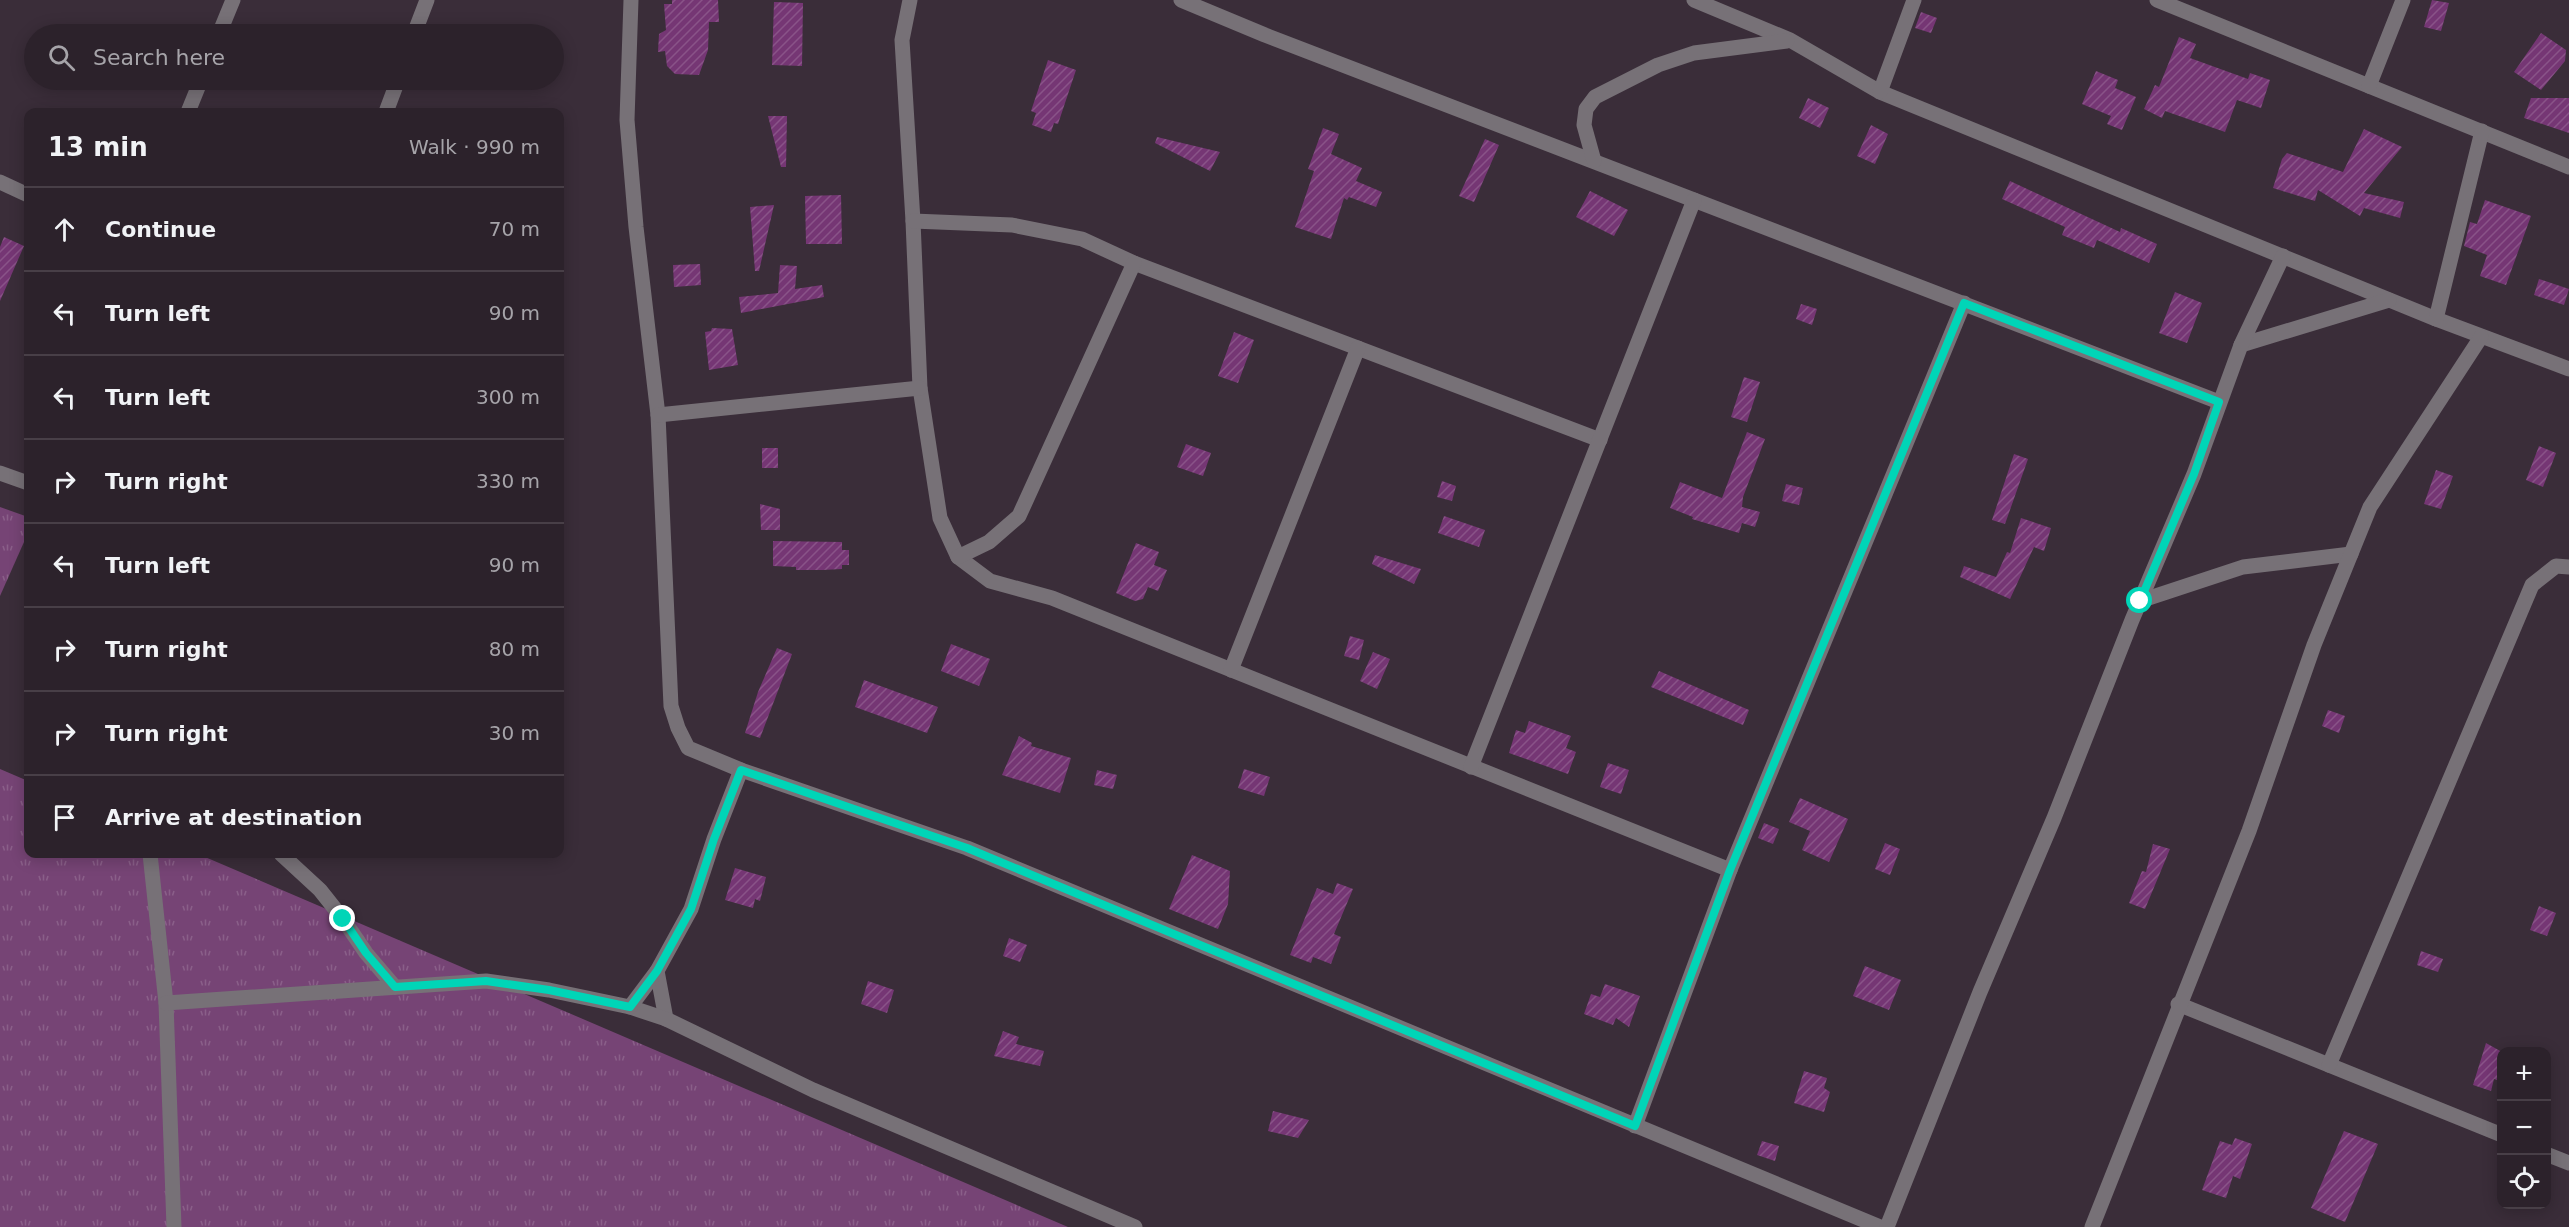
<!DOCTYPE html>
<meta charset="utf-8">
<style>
body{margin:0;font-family:"DejaVu Sans",sans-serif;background:#382f37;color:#f1f3f6}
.controls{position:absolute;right:18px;bottom:18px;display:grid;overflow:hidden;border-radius:12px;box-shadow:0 3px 15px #0003}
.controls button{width:54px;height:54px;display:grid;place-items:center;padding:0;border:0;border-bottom:2px solid #483f47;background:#2c222b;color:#f1f3f6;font:30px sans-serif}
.stop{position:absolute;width:18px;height:18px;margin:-14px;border:4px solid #00d5b7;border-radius:50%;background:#fff}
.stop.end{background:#00d5b7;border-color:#fff;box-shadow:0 2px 6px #0008}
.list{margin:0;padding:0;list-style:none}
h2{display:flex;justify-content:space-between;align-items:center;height:78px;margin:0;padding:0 24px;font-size:26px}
h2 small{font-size:20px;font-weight:400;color:#a6a4a9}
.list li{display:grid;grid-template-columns:39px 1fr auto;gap:18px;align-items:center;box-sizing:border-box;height:84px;padding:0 24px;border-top:2px solid #483f47}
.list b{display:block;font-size:22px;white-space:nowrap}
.list em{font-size:20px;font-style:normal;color:#a6a4a9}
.icon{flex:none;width:33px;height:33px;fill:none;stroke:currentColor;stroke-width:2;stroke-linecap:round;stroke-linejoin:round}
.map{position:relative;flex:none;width:2569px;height:1227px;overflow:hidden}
.search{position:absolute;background:#2c222b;box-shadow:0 3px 15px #0003;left:24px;top:24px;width:540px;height:66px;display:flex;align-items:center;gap:15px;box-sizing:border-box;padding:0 21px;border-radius:33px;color:#a6a4a9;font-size:22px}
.panel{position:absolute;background:#2c222b;box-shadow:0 3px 15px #0003;left:24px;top:108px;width:540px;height:750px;border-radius:12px}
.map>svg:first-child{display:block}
.grass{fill:url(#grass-tufts)}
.building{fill:url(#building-hatch)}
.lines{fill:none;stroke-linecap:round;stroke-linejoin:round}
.street{stroke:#777177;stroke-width:15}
.route{stroke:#00d5b7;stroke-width:8}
</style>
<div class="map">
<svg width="2569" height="1227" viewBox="0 0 2569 1227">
<defs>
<pattern id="grass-tufts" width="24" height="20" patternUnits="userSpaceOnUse" patternTransform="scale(1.5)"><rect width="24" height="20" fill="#764475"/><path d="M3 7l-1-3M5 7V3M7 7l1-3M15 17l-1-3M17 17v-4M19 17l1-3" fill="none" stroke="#8a5f89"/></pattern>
<pattern id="building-hatch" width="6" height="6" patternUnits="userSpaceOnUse" patternTransform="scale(1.5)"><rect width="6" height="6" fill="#753674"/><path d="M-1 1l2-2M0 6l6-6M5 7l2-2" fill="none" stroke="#895388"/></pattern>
</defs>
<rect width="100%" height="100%" fill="#3a2d39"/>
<g class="grass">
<polygon points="0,507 28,517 28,533 0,596"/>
<polygon points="0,769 28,781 28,854 198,854 1068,1227 0,1227"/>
</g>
<g class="building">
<polygon points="672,0 718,0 719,22 709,22 708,50 699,75 675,74 667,66 665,51 658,52 659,34 666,30 664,4 672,4"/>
<polygon points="2432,0 2449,3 2441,31 2424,27"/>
<polygon points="774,2 803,3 802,66 772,65"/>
<polygon points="1921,12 1937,18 1931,33 1915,28"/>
<polygon points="2541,33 2566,50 2565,61 2541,90 2514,72"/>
<polygon points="2179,37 2196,44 2190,58 2248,79 2250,73 2270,80 2261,108 2237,100 2225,132 2165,111 2162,118 2144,109 2155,85 2159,87"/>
<polygon points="1048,60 1076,70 1058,124 1054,123 1051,132 1032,125 1036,113 1031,111"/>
<polygon points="2096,71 2118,80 2115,88 2136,97 2122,130 2107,124 2111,116 2082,104"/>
<polygon points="1808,98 1829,108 1820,128 1799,118"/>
<polygon points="2531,98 2569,98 2569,133 2524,118"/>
<polygon points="768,116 787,116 786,167 781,167"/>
<polygon points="1871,125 1888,134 1875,164 1857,156"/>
<polygon points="1323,128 1339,134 1331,154 1362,168 1356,181 1382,192 1376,207 1349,197 1347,200 1344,198 1331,239 1295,227 1314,171 1308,169"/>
<polygon points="2364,129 2402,147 2364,193 2404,202 2400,218 2364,208 2360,216 2318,190 2315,201 2273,188 2282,159 2287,153 2343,172"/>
<polygon points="1157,137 1220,152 1210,171 1155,143"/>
<polygon points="1485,139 1499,145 1474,202 1459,196"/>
<polygon points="2010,181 2120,232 2121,228 2157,244 2149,263 2097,240 2094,248 2062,235 2065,227 2002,199"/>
<polygon points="1590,191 1628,210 1614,236 1576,217"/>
<polygon points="841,195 842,244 806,244 805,196"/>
<polygon points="2485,200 2531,216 2506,285 2480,276 2487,255 2464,246 2470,222 2477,224"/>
<polygon points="774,205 759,271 755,271 750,207"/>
<polygon points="4,237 24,246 0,301 0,247"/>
<polygon points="700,264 701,285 674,287 673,265"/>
<polygon points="780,265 797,266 795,289 822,285 824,297 741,313 739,297 778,293"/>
<polygon points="2539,279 2569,289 2564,305 2534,295"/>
<polygon points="2175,292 2202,303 2187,343 2159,333"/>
<polygon points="1801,304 1817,309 1812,325 1796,319"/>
<polygon points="712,328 732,329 738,365 709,370 705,332 711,331"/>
<polygon points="1234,332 1254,340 1238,383 1218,376"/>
<polygon points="1744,377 1760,382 1747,422 1731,417"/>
<polygon points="1747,432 1765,439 1743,497 1742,507 1760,512 1755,527 1742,523 1739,533 1692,519 1693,517 1670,508 1680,482 1722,498"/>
<polygon points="1186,444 1211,453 1203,476 1177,467"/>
<polygon points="2539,446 2556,453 2543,487 2526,480"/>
<rect x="762" y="448" width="16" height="20"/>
<polygon points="2014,454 2028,459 2005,524 1992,520"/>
<polygon points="2436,470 2453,476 2441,509 2424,504"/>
<polygon points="1442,481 1456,486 1452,501 1437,497"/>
<polygon points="1786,484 1803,488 1799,505 1782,501"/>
<polygon points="760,504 780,509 780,530 761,530"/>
<polygon points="1444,516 1485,530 1479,547 1438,533"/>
<polygon points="2021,518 2051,528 2044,551 2034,547 2010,599 1960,577 1964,566 1996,577 2007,552 2010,553"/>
<polygon points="773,541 842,542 842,550 849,550 849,565 842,565 842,569 823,570 796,570 796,567 773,566"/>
<polygon points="1136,543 1159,552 1154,565 1167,570 1158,591 1148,587 1143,599 1135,601 1116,593"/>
<polygon points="1375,555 1421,569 1414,584 1372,564"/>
<polygon points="1350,636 1364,640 1359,660 1344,656"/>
<polygon points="951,644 990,659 979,686 941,671"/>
<polygon points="777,648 792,654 760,738 745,733 758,692"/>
<polygon points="1373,652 1390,659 1377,689 1360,681"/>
<polygon points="1659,671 1749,710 1743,725 1651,687"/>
<polygon points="864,680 938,707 927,733 855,707"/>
<polygon points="2328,710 2345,716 2339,733 2322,726"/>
<polygon points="1529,721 1571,736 1566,748 1576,752 1568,774 1509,753 1516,730 1525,733"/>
<polygon points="1019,736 1032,743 1031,746 1071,758 1060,793 1002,775"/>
<polygon points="1608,763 1629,770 1621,794 1600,787"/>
<polygon points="1244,769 1270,777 1264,796 1238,788"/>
<polygon points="1097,770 1117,775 1113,789 1094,785"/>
<polygon points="1800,798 1848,819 1829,862 1802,850 1810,831 1789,822"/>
<polygon points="1764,823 1779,829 1773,844 1758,838"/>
<polygon points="1885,843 1900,849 1890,875 1875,869"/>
<polygon points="2153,844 2170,849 2145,909 2129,903 2142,871 2146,872"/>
<polygon points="1192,855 1230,871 1228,904 1218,929 1169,909"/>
<polygon points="735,868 766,877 760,901 755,899 753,908 725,900"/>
<polygon points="1337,883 1353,889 1334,934 1341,937 1331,964 1313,957 1311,963 1290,955 1317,888 1333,894"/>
<polygon points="2539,906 2556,913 2547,936 2530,930"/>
<polygon points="1009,938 1027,945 1020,962 1003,956"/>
<polygon points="2421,951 2443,959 2438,972 2417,965"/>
<polygon points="1865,966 1901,980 1889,1010 1853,996"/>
<polygon points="868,981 894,990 887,1013 861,1004"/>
<polygon points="1605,984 1640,996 1629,1027 1616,1018 1613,1025 1584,1014 1591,994 1600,997"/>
<polygon points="1003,1031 1019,1037 1016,1044 1044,1051 1040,1066 994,1056"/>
<polygon points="2486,1043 2502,1052 2502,1082 2494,1079 2491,1091 2473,1085"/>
<polygon points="1804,1071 1827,1078 1824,1088 1830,1092 1824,1112 1794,1103"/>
<polygon points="1273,1111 1309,1120 1298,1138 1268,1131"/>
<polygon points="2344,1131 2378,1144 2345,1222 2311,1208"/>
<polygon points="2235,1138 2252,1144 2240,1179 2233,1176 2226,1198 2202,1190 2220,1141 2232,1145"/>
<polygon points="1762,1141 1779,1146 1775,1161 1757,1155"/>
</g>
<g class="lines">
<g class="street">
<polyline points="631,0 627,120 636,227 658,415 671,706 678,728 688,748 741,770 967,848 1880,1227"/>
<polyline points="910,0 902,40 913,221 920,388 940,518 958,557 990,581 1052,598 1730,870"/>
<polyline points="1181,0 1265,35 2219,402"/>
<polyline points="1694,0 1790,40 1880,92 2436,319 2569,369"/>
<polyline points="2157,0 2569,167"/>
<polyline points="219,34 233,0"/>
<polyline points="414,34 427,0"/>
<polyline points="2369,86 2403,0"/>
<polyline points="1880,92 1914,0"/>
<polyline points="188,112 201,80"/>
<polyline points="386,112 398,80"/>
<polyline points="1594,161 1584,125 1586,109 1595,97 1658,65 1694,53 1787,41"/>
<polyline points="0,182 28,195"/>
<polyline points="913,221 1012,225 1082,239 1134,263 1600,440"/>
<polyline points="2436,319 2482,131"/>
<polyline points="2241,345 2389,300"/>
<polyline points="658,415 920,388"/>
<polyline points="0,473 28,483"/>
<polyline points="958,557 989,542 1019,516 1134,263"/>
<polyline points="2140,601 2243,567 2351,554"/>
<polyline points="1231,670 1358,348"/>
<polyline points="1471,767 1694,200"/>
<polyline points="150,854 166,1003 174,1227"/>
<polyline points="281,854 320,890 343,919 366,953 395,987"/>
<polyline points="657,971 666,1019"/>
<polyline points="166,1003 486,981 549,990 630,1007 666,1019 813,1090 1135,1227"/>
<polyline points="2178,1004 2502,1135"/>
<polyline points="630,1007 657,971 691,909 714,839 741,770"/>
<polyline points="2329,1065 2532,585 2556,566 2569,567"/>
<polyline points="1635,1126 1730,870 1964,303"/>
<polyline points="2546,1154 2569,1163"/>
<polyline points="1887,1227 1980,992 2054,818 2132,620 2194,474 2241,345 2283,256"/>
<polyline points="2092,1227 2249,831 2314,645 2370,507 2481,337"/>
</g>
</g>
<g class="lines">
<polyline class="route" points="343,919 366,953 395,987 486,981 549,990 630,1007 657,971 691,909 714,839 741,770 967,848 1635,1126 1730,870 1964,303 2219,402 2194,474 2140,601"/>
</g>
</svg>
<div class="controls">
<button>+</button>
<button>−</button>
<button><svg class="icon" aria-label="locate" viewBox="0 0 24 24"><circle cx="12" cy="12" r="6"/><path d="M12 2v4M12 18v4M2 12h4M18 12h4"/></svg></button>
</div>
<div class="stop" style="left:2140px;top:601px"></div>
<div class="stop end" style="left:343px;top:919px"></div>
<div class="search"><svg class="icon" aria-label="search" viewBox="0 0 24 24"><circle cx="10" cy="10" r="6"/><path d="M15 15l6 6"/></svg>Search here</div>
<section class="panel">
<h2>13 min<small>Walk · 990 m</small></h2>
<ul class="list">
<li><svg class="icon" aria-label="ahead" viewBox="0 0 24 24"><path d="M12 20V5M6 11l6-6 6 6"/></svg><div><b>Continue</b></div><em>70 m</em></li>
<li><svg class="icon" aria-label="left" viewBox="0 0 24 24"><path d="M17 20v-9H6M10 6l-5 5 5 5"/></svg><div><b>Turn left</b></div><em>90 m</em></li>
<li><svg class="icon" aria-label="left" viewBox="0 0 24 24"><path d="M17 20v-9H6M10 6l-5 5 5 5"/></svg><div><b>Turn left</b></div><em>300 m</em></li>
<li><svg class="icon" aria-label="right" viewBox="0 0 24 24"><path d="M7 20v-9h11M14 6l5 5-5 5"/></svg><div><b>Turn right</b></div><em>330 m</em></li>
<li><svg class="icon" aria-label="left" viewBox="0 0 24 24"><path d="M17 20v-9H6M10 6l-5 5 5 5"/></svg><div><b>Turn left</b></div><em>90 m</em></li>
<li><svg class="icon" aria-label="right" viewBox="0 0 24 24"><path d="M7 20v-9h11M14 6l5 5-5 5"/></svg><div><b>Turn right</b></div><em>80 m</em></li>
<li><svg class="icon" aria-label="right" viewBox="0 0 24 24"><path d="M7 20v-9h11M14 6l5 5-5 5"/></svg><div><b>Turn right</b></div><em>30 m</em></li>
<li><svg class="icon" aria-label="arrive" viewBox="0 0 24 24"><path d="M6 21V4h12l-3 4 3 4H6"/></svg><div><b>Arrive at destination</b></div></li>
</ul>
</section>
</div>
